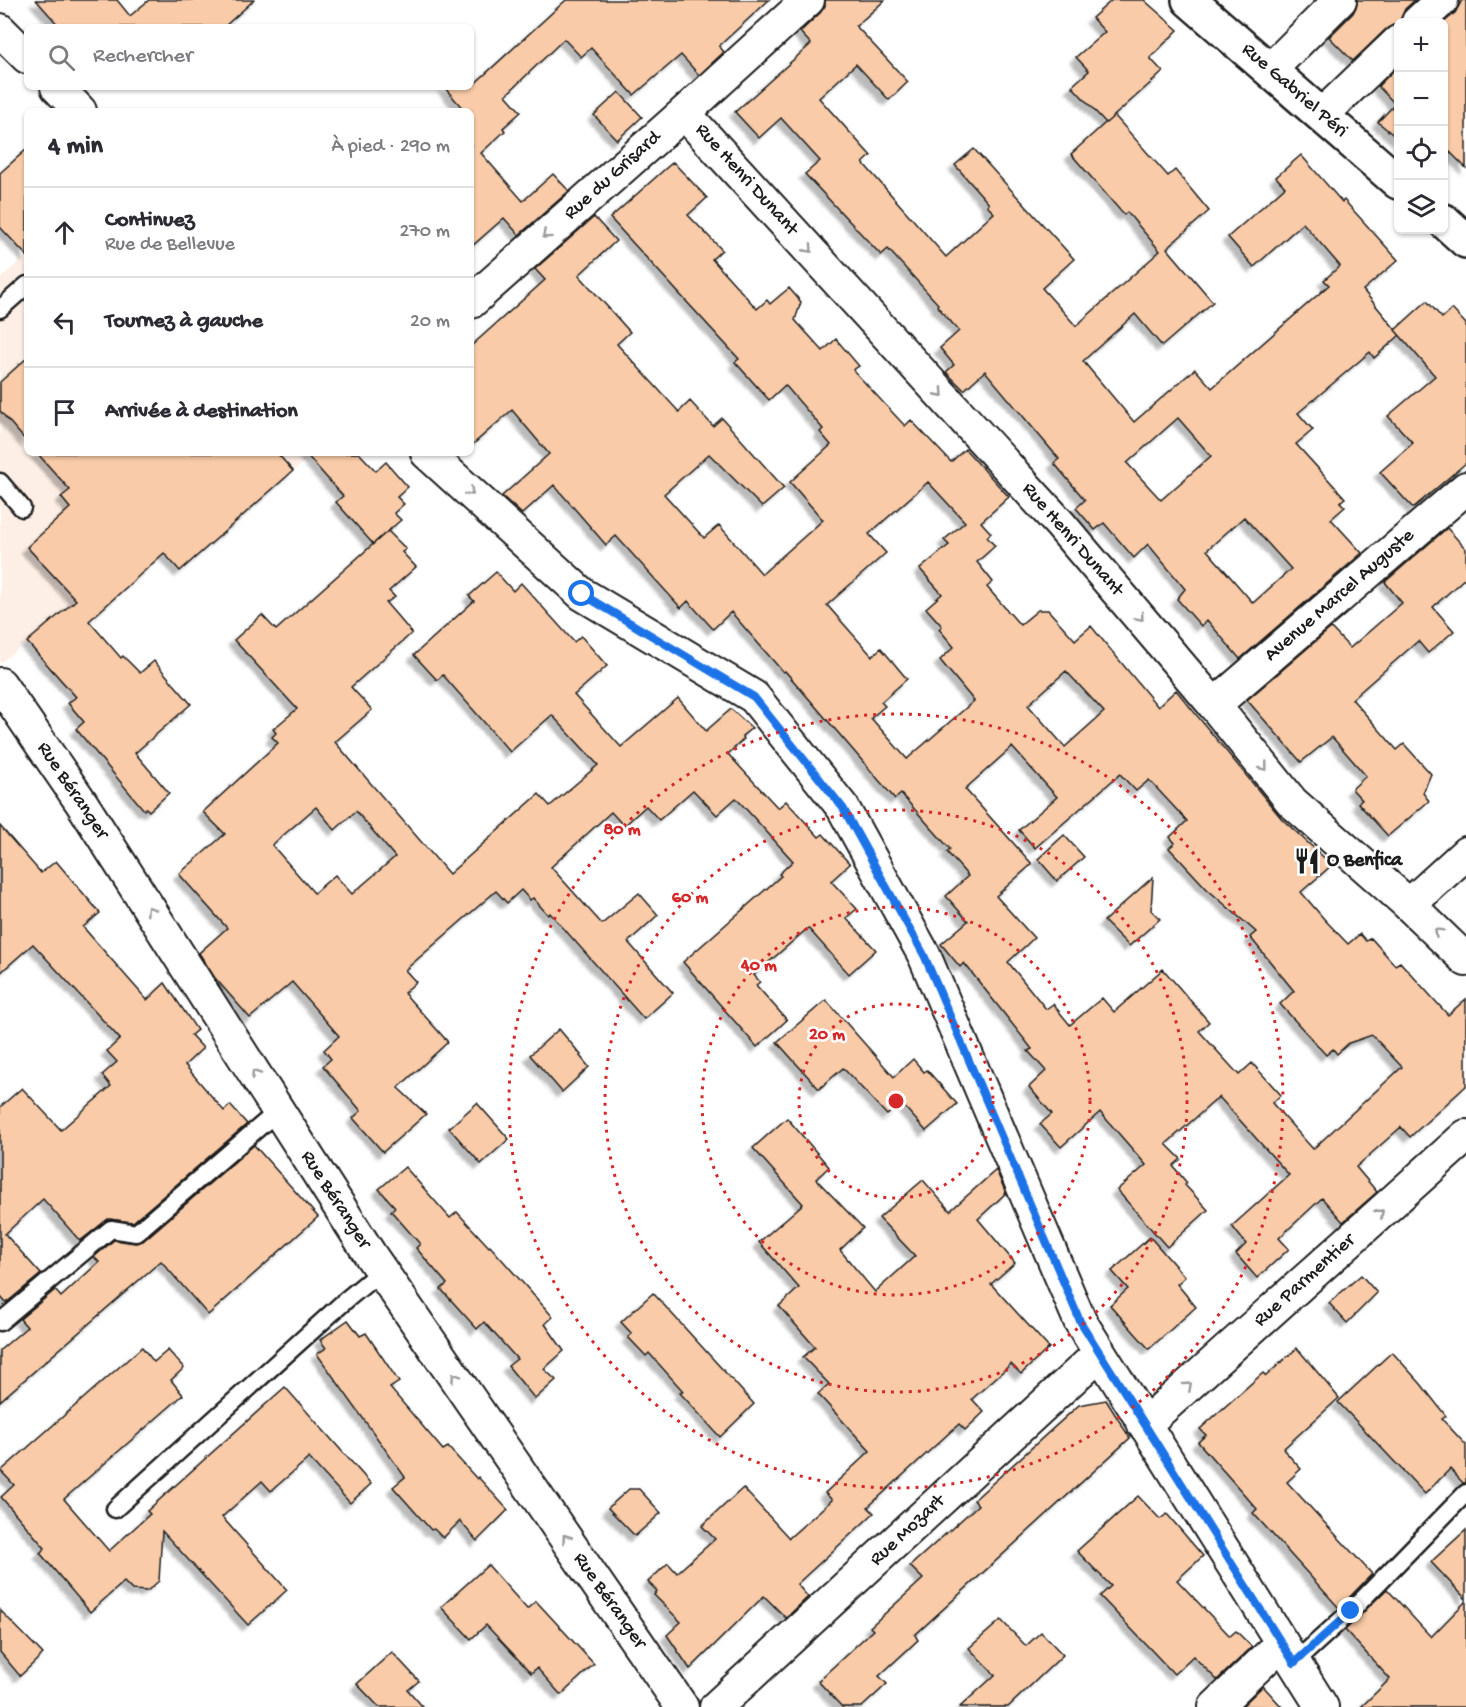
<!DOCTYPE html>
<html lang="fr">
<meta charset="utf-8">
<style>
body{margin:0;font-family:"Gochi Hand",sans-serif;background:#f2f2f3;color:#2b2b33}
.controls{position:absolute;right:18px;top:18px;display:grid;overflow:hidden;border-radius:9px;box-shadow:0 2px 4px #0004}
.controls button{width:54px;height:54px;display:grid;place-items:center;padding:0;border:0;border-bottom:2px solid #e1e1e2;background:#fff;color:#2b2b33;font:30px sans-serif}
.stop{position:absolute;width:18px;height:18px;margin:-14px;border:4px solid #1a73e8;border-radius:50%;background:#fff}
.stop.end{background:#1a73e8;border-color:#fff;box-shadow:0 2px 6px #0008}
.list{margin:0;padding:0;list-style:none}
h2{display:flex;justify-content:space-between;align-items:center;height:78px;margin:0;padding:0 24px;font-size:26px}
h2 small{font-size:20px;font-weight:400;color:#7c7c81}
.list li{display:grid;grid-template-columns:39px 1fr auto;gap:18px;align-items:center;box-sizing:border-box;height:90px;padding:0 24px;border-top:2px solid #e1e1e2}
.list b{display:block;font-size:22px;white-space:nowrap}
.list p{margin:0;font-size:20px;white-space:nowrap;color:#7c7c81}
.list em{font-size:20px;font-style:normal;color:#7c7c81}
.icon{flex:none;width:33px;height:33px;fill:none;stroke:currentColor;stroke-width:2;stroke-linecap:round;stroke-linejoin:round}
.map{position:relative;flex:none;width:1466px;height:1707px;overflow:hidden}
.search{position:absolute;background:#fff;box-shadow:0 2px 4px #0004;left:24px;top:24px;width:450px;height:66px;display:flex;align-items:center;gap:15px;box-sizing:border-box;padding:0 21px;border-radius:9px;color:#7c7c81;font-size:22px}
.panel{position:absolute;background:#fff;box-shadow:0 2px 4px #0004;left:24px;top:108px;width:450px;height:348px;border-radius:9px}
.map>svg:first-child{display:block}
.built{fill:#fdefe5}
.building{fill:#f9cba8;stroke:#1c1c1c;stroke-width:1.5;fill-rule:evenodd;filter:url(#shadow)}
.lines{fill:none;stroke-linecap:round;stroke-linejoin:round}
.lane-casing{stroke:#1c1c1c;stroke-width:21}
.street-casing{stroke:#1c1c1c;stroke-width:36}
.secondary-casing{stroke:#1c1c1c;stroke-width:38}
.lane{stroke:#fff;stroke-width:16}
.street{stroke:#fff;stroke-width:32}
.secondary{stroke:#fff;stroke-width:33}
.oneway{stroke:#999}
.route{stroke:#1a73e8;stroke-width:8}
.ring{fill:none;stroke:#d62828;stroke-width:3;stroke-dasharray:3 6}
.labels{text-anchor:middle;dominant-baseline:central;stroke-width:5;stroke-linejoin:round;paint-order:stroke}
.street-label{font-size:20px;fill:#1c1c1c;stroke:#fff}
.poi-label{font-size:20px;font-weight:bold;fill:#1c1c1c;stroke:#fff;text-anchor:start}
.centre{fill:#d62828;stroke:#fff;stroke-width:3}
.ring-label{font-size:18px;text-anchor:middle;font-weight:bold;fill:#d62828;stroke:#fff;stroke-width:5;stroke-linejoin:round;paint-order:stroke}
</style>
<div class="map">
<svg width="1466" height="1707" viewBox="0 0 1466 1707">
<defs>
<filter id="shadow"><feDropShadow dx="-5.5" dy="5.5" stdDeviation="1.5" flood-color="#0004"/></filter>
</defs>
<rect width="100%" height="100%" fill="#fff"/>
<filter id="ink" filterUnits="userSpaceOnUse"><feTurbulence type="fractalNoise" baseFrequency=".0167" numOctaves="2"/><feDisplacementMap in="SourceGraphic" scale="12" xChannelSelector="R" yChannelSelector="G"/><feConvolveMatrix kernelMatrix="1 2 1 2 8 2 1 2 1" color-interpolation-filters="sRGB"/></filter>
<g filter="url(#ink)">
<polygon class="built" points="27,255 27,453 314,453 180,571 148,535 27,642 0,663 0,279"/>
<g class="building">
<polygon points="36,0 117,0 130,16 149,0 254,0 224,27 60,27"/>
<polygon points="566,0 769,0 719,46 724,52 699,75 681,55 634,95 591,48 581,57 564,39 506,95 521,112 503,128 505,131 481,153 523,201 553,174 569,191 519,235 504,218 471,247 471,111 465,111 444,87 471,87"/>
<path d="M825 0H885L856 26 908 82 889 100 856 64 819 98 871 156 863 163 946 257 994 213 987 206 989 204 955 165 974 149 1074 259 1042 288 1076 326 1160 251 1127 212 1124 215 1071 154 1114 115 1168 176 1175 170 1209 211 1167 248 1213 302 1162 346 1135 314 1083 361 1134 422 1195 369 1212 388 1329 285 1324 280 1340 266 1303 223 1254 267 1228 237 1285 187 1276 177 1301 155 1342 202 1344 200 1398 260 1363 290 1400 335 1374 358 1370 352 1298 413 1313 430 1296 444 1345 498 1340 502 1345 507 1331 519 1362 553 1240 659 1207 620 1201 626 1177 599 1185 589 1148 544 1134 558 1104 523 1095 530 1076 508 1085 500 1054 463 1059 459 985 371 964 390 946 372 954 365 940 348 959 331 937 306 938 304 888 249 881 255 805 174 820 161 781 118 759 138 735 112 811 44 800 32 820 13 825 6ZM1178 418 1211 456 1161 500 1127 463ZM1244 517 1291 569 1253 603 1207 550Z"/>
<polygon points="1112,0 1144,0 1178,30 1150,58 1163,72 1106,123 1072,86 1089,71 1076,57 1105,32 1092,18"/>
<polygon points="1357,0 1415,0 1405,9 1398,25 1393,25 1386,29 1353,61 1329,37 1353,13 1357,5"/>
<polygon points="1462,0 1466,0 1466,168 1443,145 1443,23 1455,13"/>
<polygon points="1398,66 1398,139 1378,122 1395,104 1378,86"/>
<polygon points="619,92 642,117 617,140 594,115"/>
<polygon points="27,149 27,256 0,227 0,173"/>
<path d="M673 162 707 198 688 215 722 250 712 259 757 309 767 300 770 304 789 288 801 302 795 320 823 351 836 339 859 366 853 370 905 426 911 420 951 462 965 449 1009 497 981 522 991 533 987 537 995 546 977 562 993 582 987 587 1020 625 1038 610H1048L1075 640 1091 626 1158 707 1176 690 1282 819 1332 865 1301 892 1325 920 1348 944 1360 934 1366 941 1371 938 1395 965 1400 962 1448 1015 1466 999V1086L1410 1137 1401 1127 1356 1167 1377 1192 1343 1222 1322 1198 1279 1238 1289 1249 1257 1278 1236 1254 1246 1244 1232 1226 1289 1175 1219 1097 1166 1144 1181 1159 1173 1166 1187 1183 1185 1185 1208 1210 1167 1247 1117 1190 1146 1165 1100 1112 1061 1147 1040 1124 1052 1114 1029 1087 1046 1071 1028 1051 1032 1049 964 963 960 967 941 944 968 921 946 896 968 876 947 852 950 849 901 794 895 799 785 671 783 672 731 612 713 629 688 601 681 608 616 536 606 545 554 485 522 514 502 496 549 454 512 410 471 446V346L545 280 535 269 594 217 616 241 579 275 630 332 617 344 679 412 690 401 713 426 722 418 784 488 762 507 709 454 664 494 704 538 719 525 762 574 823 520 790 482 831 445 820 432 823 429 785 385 769 400 735 362 739 359 610 218ZM928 482 965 522 944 540 949 545 920 569 942 594 926 608 942 626 939 629 954 647 940 660 974 701 907 759 871 718 885 706 881 702 907 679 881 648 872 656 827 605 886 553 869 534ZM1066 671 1104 712 1065 747 1028 705ZM1012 747 1057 797 1019 830 1035 848 1120 774 1136 791 1149 780 1187 821 1170 837 1175 843 1169 848 1207 889 1256 932 1250 937 1294 991 1280 1004 1326 1055 1333 1049 1337 1054 1349 1043 1372 1035 1402 1067 1313 1149 1272 1103 1281 1095 1252 1063 1239 1075 1199 1031 1209 1022 1163 969 1114 1012 1102 998 1070 1025 1053 1004 1046 1009 1008 962 1034 938 996 896 1032 864 965 789Z"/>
<polygon points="1427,301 1442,318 1452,309 1466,324 1466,463 1413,508 1380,472 1413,443 1388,416 1435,376 1395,330"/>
<polygon points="27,358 27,442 0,411 0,382"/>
<polygon points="37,453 277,453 293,471 180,571 164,553 89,621 121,658 123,656 140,673 154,661 191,704 135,753 169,793 149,811 146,808 144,810 76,729 84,722 68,703 76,697 27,642 76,600 27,547 70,508 61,497 70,490"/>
<polygon points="305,453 359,453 376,471 386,462 408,487 397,497 404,504 394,513 401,520 373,544 336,502 343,496"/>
<polygon points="1447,528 1466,549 1466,577 1433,607 1454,631 1428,653 1418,641 1352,699 1397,750 1404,744 1431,774 1423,793 1429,801 1388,836 1358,803 1362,800 1352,789 1366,776 1332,737 1301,762 1247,700 1331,628 1350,648 1402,603 1385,582"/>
<path d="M388 531 406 549 402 552 416 567 389 591 395 597 386 603 412 633 351 687 372 710 335 742 449 874 539 794 550 806 598 765 552 715 510 752 443 675 437 680 414 655 474 601 469 596 496 572 513 591 521 583 574 642 581 636 607 666 574 695 621 747 678 698 706 731 731 709 752 728 742 736 744 739 728 754 778 808 786 801 819 837 823 834 850 864 831 881 857 909 846 918 876 950 849 974 808 928 754 975 760 982 756 985 787 1020 757 1047 683 962 781 876 779 874 793 861 736 798 717 815 693 790 659 820 646 806 624 826 611 812 551 867 602 924 639 893 658 915 628 942 673 993 644 1019 550 913 548 915 533 898 530 900 521 890 507 903 496 891 405 970 416 982 404 993 448 1042 398 1088 426 1114 383 1152 353 1118 361 1111 323 1066 331 1059 324 1050 339 1036 292 982 250 1018 215 978 199 953 227 928 179 874 225 834 203 812 278 743 272 737 276 733 273 729 297 709 234 640 262 615 276 630ZM316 807 335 830 356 811 395 857 352 894 335 875 314 893 272 845Z"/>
<polygon points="0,826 41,873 56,861 72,880 100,913 83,927 147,1000 165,983 197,1030 191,1035 203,1048 185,1065 224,1111 230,1105 247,1124 133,1222 108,1219 80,1241 43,1199 5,1234 41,1274 6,1303 0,1296 0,1107 22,1088 61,1130 111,1086 102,1075 117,1062 107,1051 120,1039 33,944 0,973"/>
<polygon points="1064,835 1084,857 1057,881 1038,859"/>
<polygon points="1153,877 1151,910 1160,919 1129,946 1104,921"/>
<polygon points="826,1000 894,1077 913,1059 924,1072 927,1070 957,1104 926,1131 901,1103 887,1115 843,1068 819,1089 777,1042"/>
<polygon points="559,1029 581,1055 580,1056 589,1067 562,1092 530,1055"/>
<polygon points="477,1103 509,1139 481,1164 449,1128"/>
<polygon points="787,1118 829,1167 816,1179 863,1228 840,1250 875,1292 915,1256 879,1218 923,1180 950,1211 996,1170 1006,1193 978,1219 1015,1263 991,1284 1049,1348 1021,1374 1011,1364 972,1399 984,1412 965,1430 959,1424 868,1507 874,1513 797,1584 808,1597 786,1618 764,1596 690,1669 667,1635 681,1622 654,1595 657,1591 648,1582 668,1563 677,1573 715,1539 702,1526 743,1488 789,1538 832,1500 825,1493 870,1451 818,1394 829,1384 803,1357 815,1347 779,1306 799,1288 759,1242 803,1204 753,1148"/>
<polygon points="254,1145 318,1217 208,1315 161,1261 0,1401 0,1350 27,1327 20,1319 55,1290 61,1297 99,1262 94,1257 114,1240 135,1243 143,1241"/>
<polygon points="405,1167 450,1218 457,1212 489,1247 490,1246 553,1317 545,1324 564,1351 544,1369 556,1380 535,1399 508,1366 517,1359 484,1322 477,1329 441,1289 447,1284 416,1248 420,1244 391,1211 395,1207 379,1189"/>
<polygon points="1150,1237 1185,1277 1177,1284 1196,1307 1149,1349 1110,1305 1128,1289 1112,1271"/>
<polygon points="1361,1275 1377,1293 1347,1323 1329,1303"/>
<polygon points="653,1293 754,1404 720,1437 680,1393 683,1391 649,1353 646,1356 628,1337 632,1334 621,1322"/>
<polygon points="348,1320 360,1336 366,1333 399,1382 390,1388 443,1450 448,1447 477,1479 478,1477 508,1510 477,1541 460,1521 443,1538 434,1529 431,1530 393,1487 405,1477 317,1354 326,1348 320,1340"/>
<polygon points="142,1347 154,1362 168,1350 184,1368 171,1380 183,1395 64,1499 109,1551 150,1514 147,1511 285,1387 371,1484 350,1503 309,1458 271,1491 262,1481 222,1517 287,1590 248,1625 162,1531 159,1581 147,1591 132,1590 124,1582 90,1612 40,1553 45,1548 1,1497 14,1485 1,1471"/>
<polygon points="1297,1348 1339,1398 1283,1449 1301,1469 1287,1482 1372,1574 1339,1608 1253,1513 1257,1509 1198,1442 1206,1435 1200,1429 1263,1373 1266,1376"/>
<polygon points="1392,1352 1421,1384 1446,1416 1442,1419 1466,1445 1466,1483 1463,1483 1450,1469 1425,1494 1338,1402"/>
<polygon points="1106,1400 1130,1438 915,1635 918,1640 879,1676 887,1684 862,1707 842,1707 818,1681 873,1630 870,1627 923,1579 910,1566 978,1505 974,1500 1079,1405"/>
<polygon points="629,1489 639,1489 661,1513 635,1536 608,1508"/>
<polygon points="1138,1496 1160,1519 1167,1514 1203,1556 1177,1580 1230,1636 1236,1631 1252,1647 1217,1680 1193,1656 1174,1674 1100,1596 1111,1586 1077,1551"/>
<polygon points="1466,1530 1466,1599 1431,1562"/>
<polygon points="488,1565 527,1609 536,1601 594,1664 561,1695 537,1668 531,1673 486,1625 471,1639 441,1607"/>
<polygon points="1387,1589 1431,1637 1466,1601 1466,1707 1361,1707 1390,1679 1345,1630"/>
<polygon points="0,1610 43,1654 20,1676 0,1652"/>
<polygon points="1001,1620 1026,1646 1041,1632 1063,1655 1008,1707 960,1707 995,1675 969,1648"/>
<polygon points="392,1652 419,1681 408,1690 423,1707 379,1707 357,1684"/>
<polygon points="1263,1686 1282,1707 1242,1706"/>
</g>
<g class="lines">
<g class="lane-casing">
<g id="lane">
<polyline points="0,309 27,285"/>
<polyline points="0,482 22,508"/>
<polyline points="0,1322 111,1229 136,1233 278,1111"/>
<polyline points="115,1509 346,1300 381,1271"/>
<polyline points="1294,1663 1351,1611 1466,1493"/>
</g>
</g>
<g class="street-casing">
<g id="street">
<polyline points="1418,22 1442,0"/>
<polyline points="0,30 27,57"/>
<polyline points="1270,70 1340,0"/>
<polyline points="57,87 80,111"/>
<polyline points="684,113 1059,523 1214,705 1292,802 1409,905 1466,960"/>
<polyline points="1322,115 1398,42"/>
<polyline points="471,302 684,113 808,0"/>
<polyline points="427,453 582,594 754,697 843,808 924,955 1080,1321 1322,1707"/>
<polyline points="0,684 81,802 371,1256 682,1707"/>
<polyline points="1214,705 1466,488"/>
<polyline points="1409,905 1466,853"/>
<polyline points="1144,1425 1466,1136"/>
<polyline points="716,1707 1099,1354"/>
<polyline points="1215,1707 1282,1643"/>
</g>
</g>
<g class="secondary-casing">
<g id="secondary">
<polyline points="1189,0 1398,182"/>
<polyline points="1444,221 1466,241"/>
</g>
</g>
<use href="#lane" class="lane"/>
<use href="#street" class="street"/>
<use href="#secondary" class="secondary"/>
</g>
<defs><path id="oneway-chevron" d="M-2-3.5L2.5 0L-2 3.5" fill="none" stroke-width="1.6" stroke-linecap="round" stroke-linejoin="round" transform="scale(1.5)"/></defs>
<g class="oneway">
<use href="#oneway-chevron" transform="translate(546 235) rotate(138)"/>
<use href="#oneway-chevron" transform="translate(809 249) rotate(48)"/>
<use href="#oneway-chevron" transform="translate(940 393) rotate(48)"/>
<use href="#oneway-chevron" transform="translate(470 492) rotate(42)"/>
<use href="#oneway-chevron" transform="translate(1140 617) rotate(50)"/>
<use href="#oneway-chevron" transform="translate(1264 767) rotate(52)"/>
<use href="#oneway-chevron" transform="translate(150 910) rotate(-123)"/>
<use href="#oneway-chevron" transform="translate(1438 932) rotate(-136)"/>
<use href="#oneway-chevron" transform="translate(255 1074) rotate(-123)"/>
<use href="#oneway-chevron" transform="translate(1380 1213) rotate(-42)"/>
<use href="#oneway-chevron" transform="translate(455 1377) rotate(-125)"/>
<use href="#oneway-chevron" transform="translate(1188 1386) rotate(-42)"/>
<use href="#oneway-chevron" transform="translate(566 1538) rotate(-125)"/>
</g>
</g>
<g class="lines" filter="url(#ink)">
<polyline class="route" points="582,594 754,697 843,808 924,955 1080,1321 1294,1663 1351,1611"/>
</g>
<g class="ring">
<circle cx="896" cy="1101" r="97"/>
<circle cx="896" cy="1101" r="194"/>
<circle cx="896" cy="1101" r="291"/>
<circle cx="896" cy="1101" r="387"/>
</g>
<defs>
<g id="restaurant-bare" transform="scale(2.07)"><path d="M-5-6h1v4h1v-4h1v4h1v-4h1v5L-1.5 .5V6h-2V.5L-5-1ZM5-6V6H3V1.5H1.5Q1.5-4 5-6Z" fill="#1c1c1c" stroke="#fff" stroke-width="2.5" paint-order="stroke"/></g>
</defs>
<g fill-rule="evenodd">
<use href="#restaurant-bare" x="1307" y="861"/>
</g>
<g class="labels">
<g class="street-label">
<text transform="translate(1294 91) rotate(41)">Rue Gabriel Péri</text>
<text transform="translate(613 176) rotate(-42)">Rue du Grisard</text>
<text transform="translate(746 180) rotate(48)">Rue Henri Dunant</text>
<text transform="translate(1072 540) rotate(49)">Rue Henri Dunant</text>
<text transform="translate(1340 596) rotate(-41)">Avenue Marcel Auguste</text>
<text transform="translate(72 791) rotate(56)">Rue Béranger</text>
<text transform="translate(335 1200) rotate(57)">Rue Béranger</text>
<text transform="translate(1305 1281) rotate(-42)">Rue Parmentier</text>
<text transform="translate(908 1531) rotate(-43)">Rue Mozart</text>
<text transform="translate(609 1601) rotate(55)">Rue Béranger</text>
</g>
<g class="poi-label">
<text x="1327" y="861">O Benfica</text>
</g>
</g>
<circle cx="896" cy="1101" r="9" class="centre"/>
<g class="ring-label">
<text x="622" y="834">80 m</text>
<text x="690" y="902">60 m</text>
<text x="759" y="970">40 m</text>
<text x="827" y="1039">20 m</text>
</g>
</svg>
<div class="controls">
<button>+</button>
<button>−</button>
<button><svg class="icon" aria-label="locate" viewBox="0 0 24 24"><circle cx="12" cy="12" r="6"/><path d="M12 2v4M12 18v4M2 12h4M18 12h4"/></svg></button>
<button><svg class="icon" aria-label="layers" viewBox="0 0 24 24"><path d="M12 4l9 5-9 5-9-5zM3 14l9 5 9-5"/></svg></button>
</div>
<div class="stop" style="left:582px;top:594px"></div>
<div class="stop end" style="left:1351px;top:1611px"></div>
<div class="search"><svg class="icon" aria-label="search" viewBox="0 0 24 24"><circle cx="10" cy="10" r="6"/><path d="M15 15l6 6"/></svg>Rechercher</div>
<section class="panel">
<h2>4 min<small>À pied · 290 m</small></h2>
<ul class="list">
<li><svg class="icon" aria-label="ahead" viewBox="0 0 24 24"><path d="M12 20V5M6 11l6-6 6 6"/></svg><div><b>Continuez</b><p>Rue de Bellevue</p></div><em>270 m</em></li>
<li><svg class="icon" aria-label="left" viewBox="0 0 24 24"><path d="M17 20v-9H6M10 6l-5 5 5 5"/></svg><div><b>Tournez à gauche</b></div><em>20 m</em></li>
<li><svg class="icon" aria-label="arrive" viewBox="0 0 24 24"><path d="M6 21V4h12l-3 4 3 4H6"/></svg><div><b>Arrivée à destination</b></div></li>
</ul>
</section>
</div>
